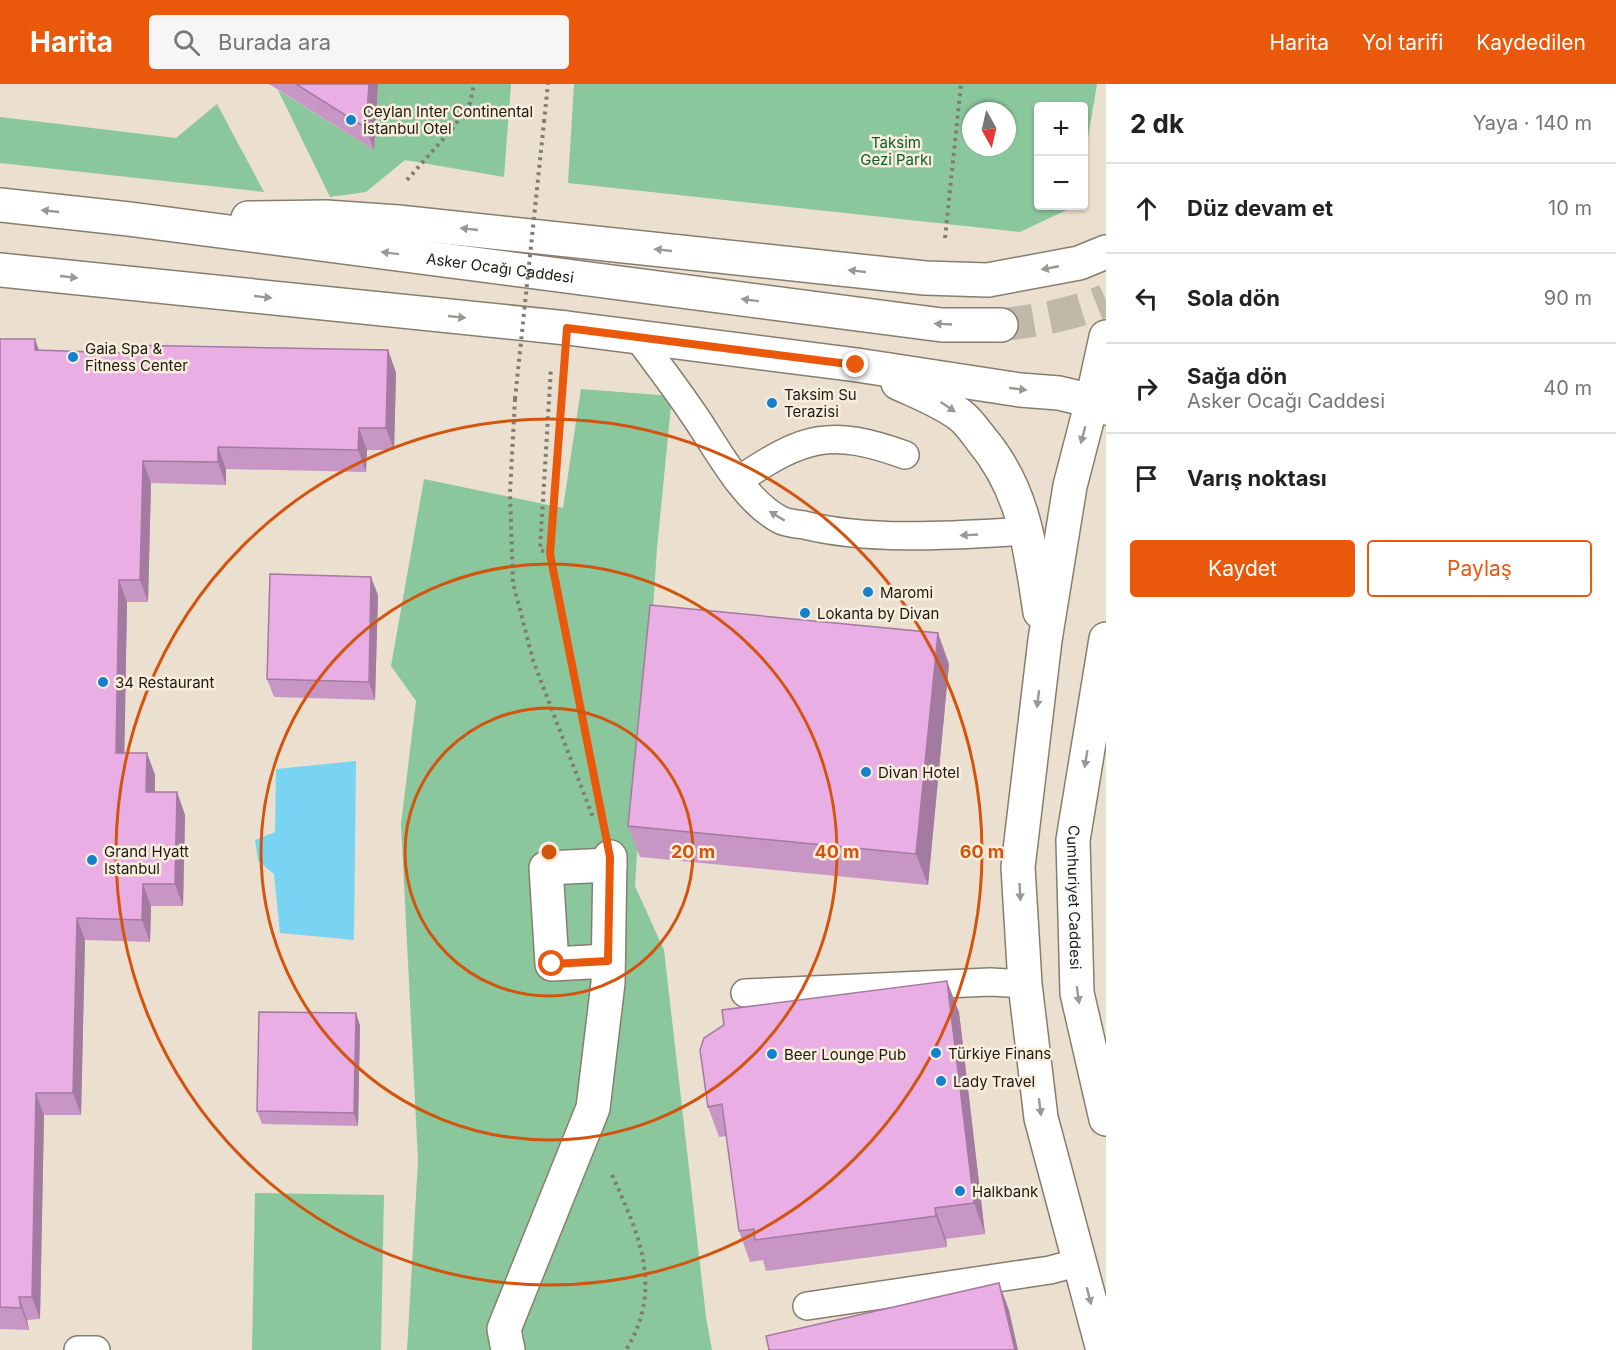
<!DOCTYPE html>
<html lang="tr">
<meta charset="utf-8">
<style>
body{margin:0;font-family:Inter,sans-serif;background:#f6f6f6;color:#222}
.controls{position:absolute;right:18px;top:18px;display:grid;overflow:hidden;border-radius:6px;box-shadow:0 2px 4px #0004}
.controls button{width:54px;height:54px;display:grid;place-items:center;padding:0;border:0;border-bottom:2px solid #e0e0e0;background:#fff;color:#222;font:30px sans-serif}
.compass{position:absolute;left:962px;top:18px;width:54px;height:54px;border-radius:50%;background:#fff;box-shadow:0 2px 4px #0004;rotate:172deg}
.stop{position:absolute;width:18px;height:18px;margin:-14px;border:4px solid #ea580c;border-radius:50%;background:#fff}
.stop.end{background:#ea580c;border-color:#fff;box-shadow:0 2px 6px #0008}
.list{margin:0;padding:0;list-style:none}
h2{display:flex;justify-content:space-between;align-items:center;height:78px;margin:0;padding:0 24px;font-size:26px}
h2 small{font-size:20px;font-weight:400;color:#767676}
.list li{display:grid;grid-template-columns:39px 1fr auto;gap:18px;align-items:center;box-sizing:border-box;height:90px;padding:0 24px;border-top:2px solid #e0e0e0}
.list b{display:block;font-size:22px;white-space:nowrap}
.list p{margin:0;font-size:20px;white-space:nowrap;color:#767676}
.list em{font-size:20px;font-style:normal;color:#767676}
.actions{display:flex;gap:12px;padding:18px 24px}
.actions a{flex:1;padding:14px 0;border:2px solid #ea580c;border-radius:6px;text-align:center;font-size:21px;color:#ea580c}
.actions .main{background:#ea580c;color:#fff}
.icon{flex:none;width:33px;height:33px;fill:none;stroke:currentColor;stroke-width:2;stroke-linecap:round;stroke-linejoin:round}
.map{position:relative;flex:none;width:1106px;height:1266px;overflow:hidden}
header{display:flex;align-items:center;gap:36px;box-sizing:border-box;height:84px;padding:0 30px;background:#ea580c;color:#fff}
header strong{font-size:28px}
nav{display:flex;gap:33px;margin-inline-start:auto;font-size:21px}
.search{width:420px;height:54px;background:#f6f6f6;display:flex;align-items:center;gap:15px;box-sizing:border-box;padding:0 21px;border-radius:6px;color:#767676;font-size:22px}
main{display:flex}
aside{flex:1;background:#fff}
.map>svg:first-child{display:block}
.green{fill:#8ac79c;fill-rule:evenodd}
.water{fill:#79d4f3}
.lines{fill:none;stroke-linecap:round;stroke-linejoin:round}
.primary-tunnel{stroke:#c2b8aa;stroke-width:33;stroke-dasharray:33 16;stroke-linecap:butt}
.lane-casing{stroke:#877d6e;stroke-width:30}
.street-casing{stroke:#877d6e;stroke-width:36}
.primary-casing{stroke:#877d6e;stroke-width:36}
.path{stroke:#827b6f;stroke-width:4;stroke-dasharray:3 4.5;stroke-linecap:butt}
.lane{stroke:#fff;stroke-width:27}
.street{stroke:#fff;stroke-width:33}
.primary{stroke:#fff;stroke-width:33}
.path-bridge{stroke:#827b6f;stroke-width:4;stroke-dasharray:3 4.5;stroke-linecap:butt}
.wall{fill:#c896c5}
.shaded-wall{fill:#a37aa0}
.building{fill:#e9afe5;stroke:#a37aa0;stroke-width:1.5}
.oneway{fill:#9a9895}
.route{stroke:#ea580c;stroke-width:8}
.ring{fill:none;stroke:#d4530d;stroke-width:3}
.poi-dot{fill:#1381cb;stroke:#f9eddc;stroke-width:2}
.labels{text-anchor:middle;dominant-baseline:central;stroke-width:5;stroke-linejoin:round;paint-order:stroke}
.poi-label{font-size:15px;fill:#1e1a14;stroke:#f9eddc;text-anchor:start}
.park-label{font-size:15px;fill:#0b5c31;stroke:#f9eddc}
.street-label{font-size:15px;fill:#1e1a14;stroke:#f9eddc}
.centre{fill:#d4530d;stroke:#f9eddc;stroke-width:3}
.ring-label{font-size:18px;text-anchor:middle;font-weight:bold;fill:#d4530d;stroke:#f9eddc;stroke-width:5;stroke-linejoin:round;paint-order:stroke}
</style>
<header>
<strong>Harita</strong>
<div class="search"><svg class="icon" aria-label="search" viewBox="0 0 24 24"><circle cx="10" cy="10" r="6"/><path d="M15 15l6 6"/></svg>Burada ara</div>
<nav><a>Harita</a><a>Yol tarifi</a><a>Kaydedilen</a></nav>
</header>
<main>
<div class="map">
<svg width="1106" height="1266" viewBox="0 0 1106 1266">
<rect width="100%" height="100%" fill="#ebe0cf"/>
<g class="green">
<polygon points="378,0 511,0 504,93 405,76 366,108 330,113 278,6 374,66"/>
<path d="M574 0H1097L1084 78V22H1038V122H1075L1020 148 568 99ZM971 27H1007V63H971Z"/>
<polygon points="217,20 264,108 0,79 0,33 176,54"/>
<polygon points="581,305 672,312 657,464 635,802 664,866 706,1233 712,1266 407,1266 418,1077 401,740 416,617 391,582 424,395 563,424"/>
<polygon points="255,1109 384,1111 381,1266 252,1266"/>
</g>
<polygon class="water" points="356,677 354,856 280,849 274,790 258,777 255,756 275,748 276,685"/>
<g class="lines">
<path class="primary-tunnel" d="M1001 241C1037 236 1073 231 1106 216"/>
<g class="lane-casing">
<g id="lane">
<path d="M638 254C656 278 675 303 692 328 716 362 741 413 777 434 784 439 796 440 804 441 872 458 958 451 1027 447"/>
<path d="M739 396C804 352 830 344 905 371"/>
<polyline points="745,909 990,898 1025,900"/>
<polyline points="807,1222 1050,1186 1080,1178"/>
<polyline points="78,1266 96,1266"/>
</g>
</g>
<g class="street-casing">
<g id="street">
<polyline points="608,877 552,880 546,784 610,781"/>
<polyline points="508,1266 504,1245 593,1024 608,899 610,773"/>
</g>
</g>
<g class="primary-casing">
<g id="primary">
<path id="s1" d="M0 121 129 135 942 241H1001"/>
<polyline points="248,134 326,133 398,138 925,194 988,196 1079,179 1106,168"/>
<polyline points="0,186 567,244 857,281 1020,306 1059,309 1092,317 1106,324"/>
<path d="M898 299C920 309 941 317 960 331 968 337 975 347 981 355 1025 407 1030 464 1040 528"/>
<path id="s2" d="M1106 555 1073 756 1077 909 1106 1035"/>
<polyline points="1103,1266 1041,1034 1025,900 1018,783 1045,556 1070,402 1092,317 1106,253"/>
</g>
</g>
<g class="path">
<polyline points="544,38 548,0"/>
<polyline points="407,96 452,45 470,19 474,0"/>
<polyline points="945,154 961,0"/>
<polyline points="564,285 551,470 602,734"/>
<polyline points="515,315 510,409 513,499 533,576 594,736"/>
<polyline points="551,470 540,466 551,283"/>
<path d="M612 1091C639 1150 664 1205 626 1266"/>
</g>
<use href="#lane" class="lane"/>
<use href="#street" class="street"/>
<use href="#primary" class="primary"/>
<polyline class="path-bridge" points="515,315 544,38"/>
</g>
<g class="wall">
<polygon points="269,0 378,0 374,66"/>
<polygon points="0,255 39,266 125,269 388,266 396,289 394,366 367,366 366,388 226,385 226,401 151,399 148,518 127,518 124,669 147,669 155,691 155,708 177,708 185,731 183,822 151,822 150,858 85,856 81,1031 44,1031 40,1235 27,1236 29,1246 0,1245"/>
<polygon points="378,511 375,616 274,613 267,595"/>
<polygon points="949,580 928,801 640,773 628,742"/>
<polygon points="959,928 985,1150 946,1155 947,1163 766,1187 763,1176 750,1178 739,1147 727,1052 719,1053 708,1023"/>
<polygon points="356,929 360,942 358,1042 262,1040 257,1027"/>
</g>
<g class="shaded-wall">
<polygon points="369,0 378,0 374,66 366,44"/>
<polygon points="35,255 43,277 35,266"/>
<polygon points="388,266 396,289 394,366 386,344"/>
<polygon points="359,344 367,366 366,388 358,366"/>
<polygon points="218,363 226,385 226,401 218,378"/>
<polygon points="143,377 151,399 148,518 140,496"/>
<polygon points="371,493 378,511 375,616 369,598"/>
<polygon points="119,496 127,518 124,691 116,669"/>
<polygon points="938,549 949,580 928,801 916,770"/>
<polygon points="147,669 155,691 154,730 146,708"/>
<polygon points="177,708 185,731 183,822 175,800"/>
<polygon points="143,800 151,822 150,858 142,836"/>
<polygon points="77,834 85,856 81,1031 73,1009"/>
<polygon points="947,897 959,928 985,1150 974,1119"/>
<polygon points="356,929 360,942 358,1042 354,1029"/>
<polygon points="36,1009 44,1031 40,1235 32,1213"/>
<polygon points="935,1124 946,1155 947,1163 936,1132"/>
<polygon points="999,1199 1009,1226 1018,1266 1015,1266"/>
<polygon points="19,1213 27,1236 29,1246 21,1224"/>
</g>
<g class="building">
<polygon points="296,0 369,0 366,44"/>
<polygon points="0,255 35,255 35,266 125,269 125,261 388,266 386,344 359,344 358,366 218,363 218,378 143,377 140,496 119,496 116,669 147,669 146,708 177,708 175,800 143,800 142,836 77,834 73,1009 36,1009 32,1213 19,1213 21,1224 0,1223"/>
<polygon points="270,490 371,493 369,598 267,595"/>
<polygon points="650,521 938,549 916,770 628,742"/>
<polygon points="947,897 974,1119 935,1124 936,1132 755,1156 754,1145 739,1147 722,1020 708,1023 700,966 704,954 724,941 722,926"/>
<polygon points="259,928 356,929 354,1029 257,1027"/>
<polygon points="999,1199 1015,1266 769,1266 766,1252"/>
</g>
<defs><path id="oneway-solid" d="M-6-.8H1V-3.2L6.5 0L1 3.2V.8H-6Z" transform="scale(1.5)"/></defs>
<g class="oneway">
<use href="#oneway-solid" transform="translate(50 127) rotate(-174)"/>
<use href="#oneway-solid" transform="translate(469 145) rotate(-174)"/>
<use href="#oneway-solid" transform="translate(663 166) rotate(-174)"/>
<use href="#oneway-solid" transform="translate(390 169) rotate(-173)"/>
<use href="#oneway-solid" transform="translate(1050 184) rotate(169)"/>
<use href="#oneway-solid" transform="translate(857 187) rotate(-174)"/>
<use href="#oneway-solid" transform="translate(69 193) rotate(6)"/>
<use href="#oneway-solid" transform="translate(263 213) rotate(6)"/>
<use href="#oneway-solid" transform="translate(750 216) rotate(-173)"/>
<use href="#oneway-solid" transform="translate(457 233) rotate(6)"/>
<use href="#oneway-solid" transform="translate(943 240) rotate(-177)"/>
<use href="#oneway-solid" transform="translate(1018 305) rotate(7)"/>
<use href="#oneway-solid" transform="translate(948 323) rotate(34)"/>
<use href="#oneway-solid" transform="translate(1083 351) rotate(105)"/>
<use href="#oneway-solid" transform="translate(777 432) rotate(-149)"/>
<use href="#oneway-solid" transform="translate(969 451) rotate(177)"/>
<use href="#oneway-solid" transform="translate(1038 615) rotate(97)"/>
<use href="#oneway-solid" transform="translate(1086 675) rotate(99)"/>
<use href="#oneway-solid" transform="translate(1020 808) rotate(87)"/>
<use href="#oneway-solid" transform="translate(1078 911) rotate(82)"/>
<use href="#oneway-solid" transform="translate(1040 1023) rotate(83)"/>
<use href="#oneway-solid" transform="translate(1089 1212) rotate(76)"/>
</g>
<g class="lines">
<polyline class="route" points="552,880 608,877 610,773 550,470 567,244 856,281"/>
</g>
<g class="ring">
<circle cx="549" cy="768" r="144"/>
<circle cx="549" cy="768" r="288"/>
<circle cx="549" cy="768" r="433"/>
</g>
<g class="poi-dot">
<circle cx="351" cy="36" r="6"/>
<circle cx="73" cy="273" r="6"/>
<circle cx="772" cy="319" r="6"/>
<circle cx="868" cy="508" r="6"/>
<circle cx="805" cy="529" r="6"/>
<circle cx="103" cy="598" r="6"/>
<circle cx="866" cy="688" r="6"/>
<circle cx="92" cy="776" r="6"/>
<circle cx="936" cy="969" r="6"/>
<circle cx="772" cy="970" r="6"/>
<circle cx="941" cy="997" r="6"/>
<circle cx="960" cy="1107" r="6"/>
</g>
<g class="labels">
<g class="poi-label">
<text x="363" y="27">Ceylan Inter Continental<tspan x="363" dy="17">İstanbul Otel</tspan></text>
<text x="85" y="264">Gaia Spa &amp;<tspan x="85" dy="17">Fitness Center</tspan></text>
<text x="784" y="310">Taksim Su<tspan x="784" dy="17">Terazisi</tspan></text>
<text x="880" y="508">Maromi</text>
<text x="817" y="529">Lokanta by Divan</text>
<text x="115" y="598">34 Restaurant</text>
<text x="878" y="688">Divan Hotel</text>
<text x="104" y="767">Grand Hyatt<tspan x="104" dy="17">Istanbul</tspan></text>
<text x="948" y="969">Türkiye Finans</text>
<text x="784" y="970">Beer Lounge Pub</text>
<text x="953" y="997">Lady Travel</text>
<text x="972" y="1107">Halkbank</text>
</g>
<g class="park-label">
<text x="896" y="58">Taksim<tspan x="896" dy="17">Gezi Parkı</tspan></text>
</g>
<g class="street-label">
<text stroke="none"><textPath href="#s1" startOffset="504">Asker Ocağı Caddesi</textPath></text>
<text stroke="none"><textPath href="#s2" startOffset="261">Cumhuriyet Caddesi</textPath></text>
</g>
</g>
<circle cx="549" cy="768" r="9" class="centre"/>
<g class="ring-label">
<text x="693" y="774">20 m</text>
<text x="837" y="774">40 m</text>
<text x="982" y="774">60 m</text>
</g>
</svg>
<div class="controls">
<button>+</button>
<button>−</button>
</div>
<svg class="compass" viewBox="-18 -18 36 36"><path d="M0-13l5 13h-10z" fill="#e53935"/><path d="M0 13l5-13h-10z" fill="#767676"/></svg>
<div class="stop" style="left:552px;top:880px"></div>
<div class="stop end" style="left:856px;top:281px"></div>
</div>
<aside>
<h2>2 dk<small>Yaya · 140 m</small></h2>
<ul class="list">
<li><svg class="icon" aria-label="ahead" viewBox="0 0 24 24"><path d="M12 20V5M6 11l6-6 6 6"/></svg><div><b>Düz devam et</b></div><em>10 m</em></li>
<li><svg class="icon" aria-label="left" viewBox="0 0 24 24"><path d="M17 20v-9H6M10 6l-5 5 5 5"/></svg><div><b>Sola dön</b></div><em>90 m</em></li>
<li><svg class="icon" aria-label="right" viewBox="0 0 24 24"><path d="M7 20v-9h11M14 6l5 5-5 5"/></svg><div><b>Sağa dön</b><p>Asker Ocağı Caddesi</p></div><em>40 m</em></li>
<li><svg class="icon" aria-label="arrive" viewBox="0 0 24 24"><path d="M6 21V4h12l-3 4 3 4H6"/></svg><div><b>Varış noktası</b></div></li>
</ul>
<div class="actions"><a class="main">Kaydet</a><a>Paylaş</a></div>
</aside>
</main>
